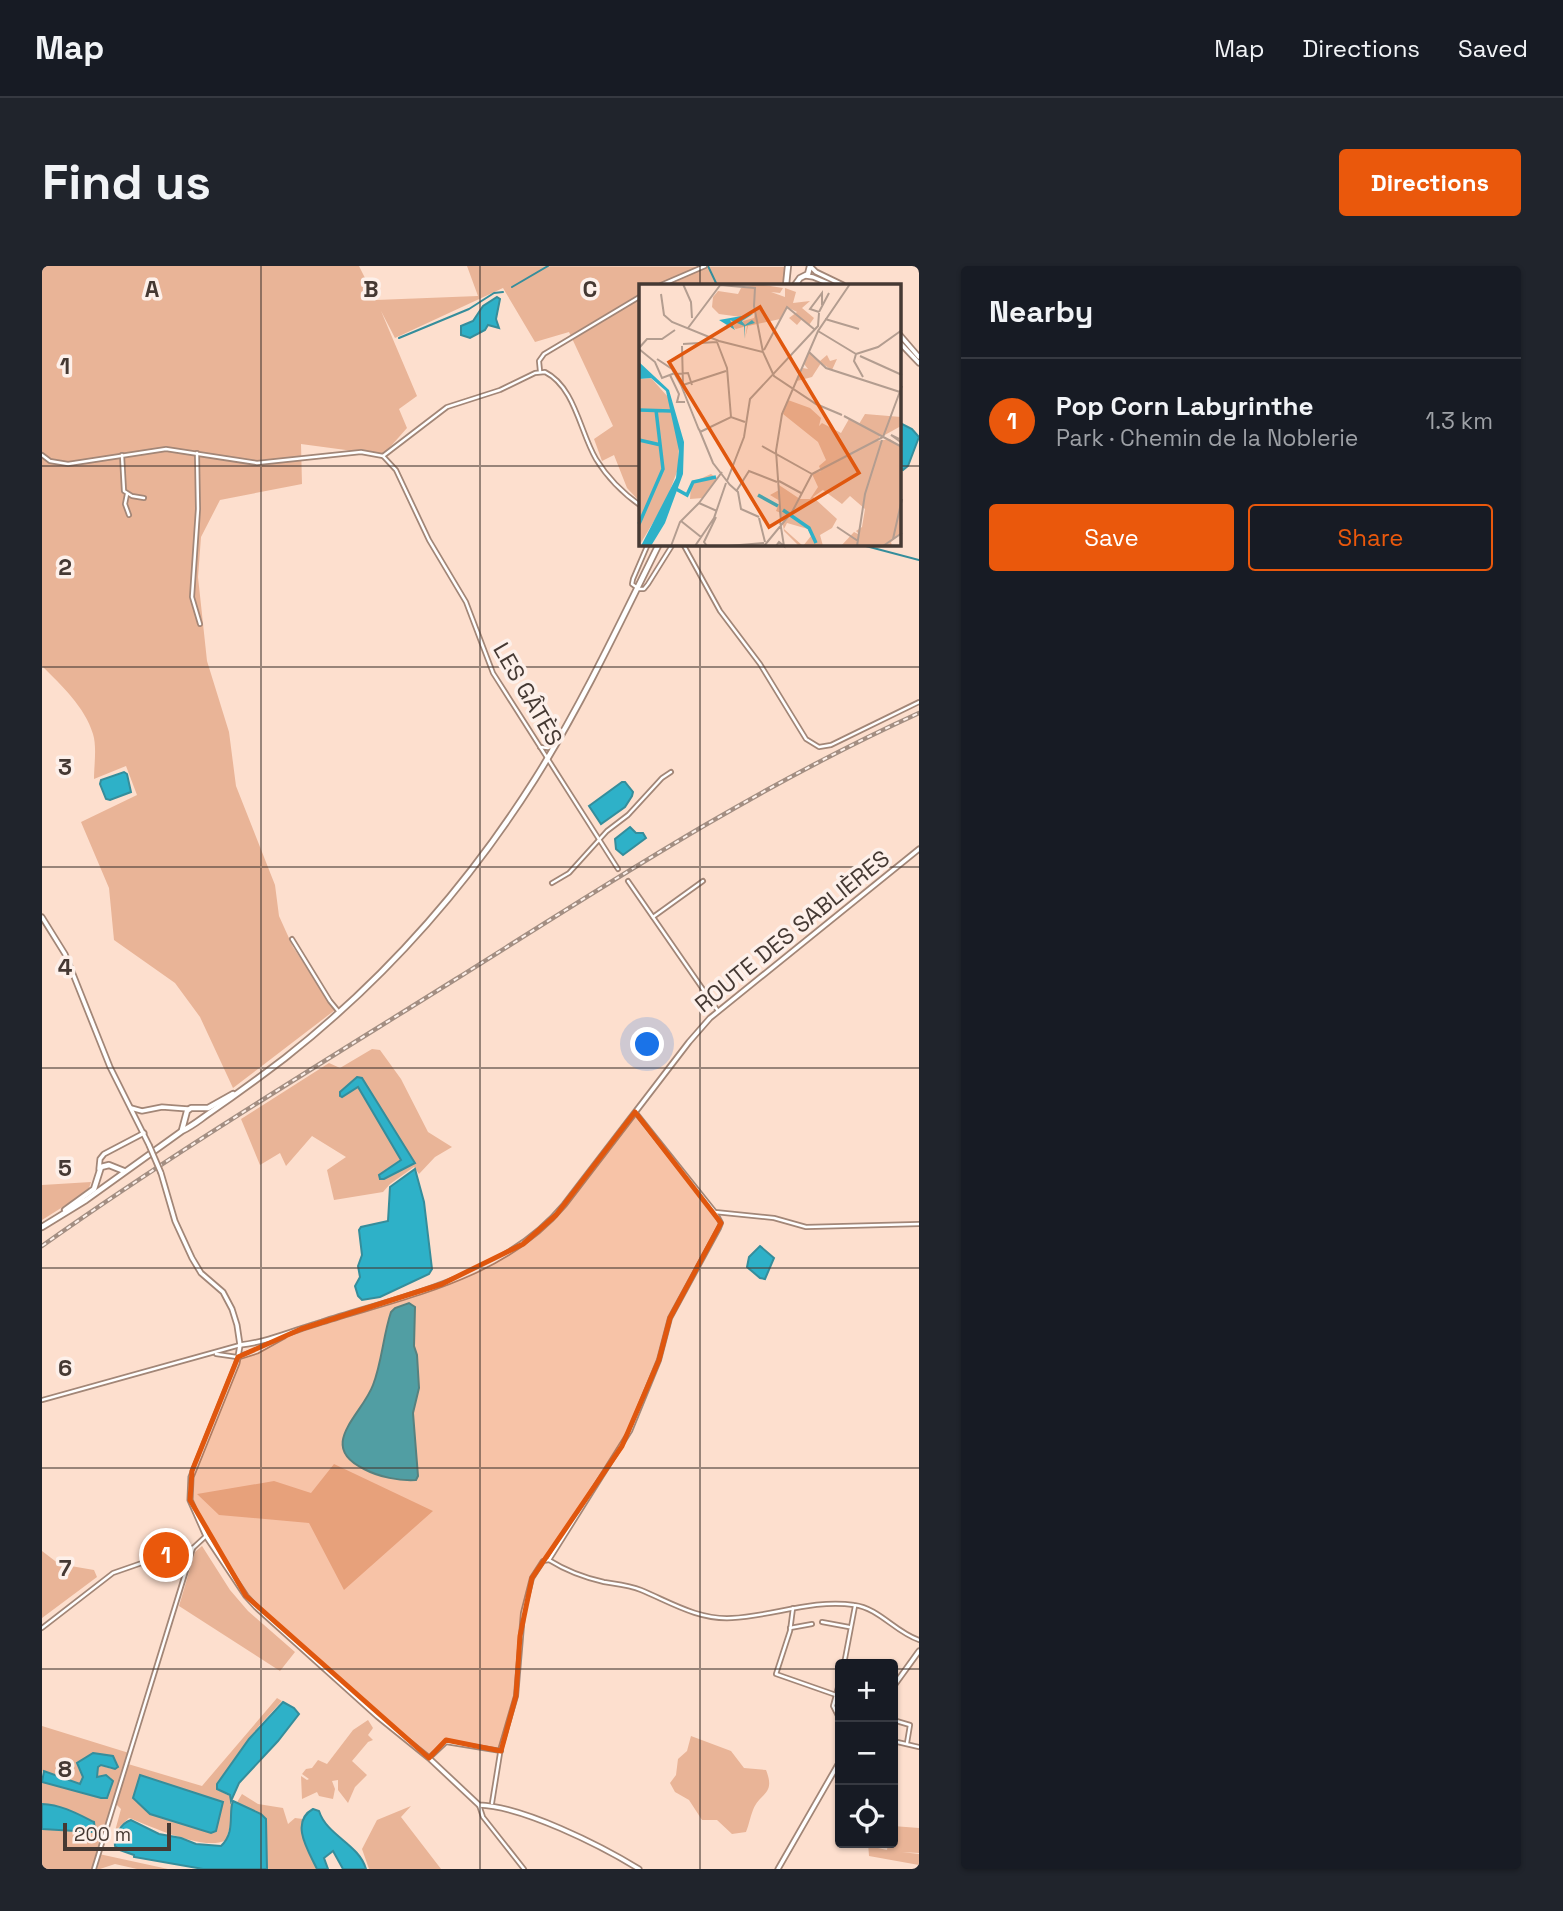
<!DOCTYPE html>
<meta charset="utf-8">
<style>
body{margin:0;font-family:"Space Grotesk",sans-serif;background:#20242c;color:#f1f3f6}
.controls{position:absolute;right:21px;bottom:21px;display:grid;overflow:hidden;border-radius:7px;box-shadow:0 2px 5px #0004}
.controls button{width:63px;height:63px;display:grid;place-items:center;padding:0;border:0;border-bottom:2px solid #363941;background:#171b24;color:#f1f3f6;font:35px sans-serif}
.scale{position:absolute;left:21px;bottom:18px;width:108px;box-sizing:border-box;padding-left:7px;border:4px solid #453933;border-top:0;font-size:19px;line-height:24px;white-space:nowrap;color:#453933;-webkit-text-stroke:5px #fdf0ea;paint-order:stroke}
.you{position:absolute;left:606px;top:779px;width:24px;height:24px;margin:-18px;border:5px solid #fff;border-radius:50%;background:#1a73e8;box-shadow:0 0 0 10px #1a73e833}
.badge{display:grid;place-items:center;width:46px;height:46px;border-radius:50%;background:#ea580c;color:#fff;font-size:23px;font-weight:700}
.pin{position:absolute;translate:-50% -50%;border:4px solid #fff;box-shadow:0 2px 7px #0006}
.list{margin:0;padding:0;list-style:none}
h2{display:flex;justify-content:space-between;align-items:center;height:91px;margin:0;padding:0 28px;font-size:30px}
h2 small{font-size:23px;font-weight:400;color:#9ea1a6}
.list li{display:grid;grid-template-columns:46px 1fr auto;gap:21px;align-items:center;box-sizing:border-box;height:126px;padding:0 28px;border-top:2px solid #363941}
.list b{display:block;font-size:26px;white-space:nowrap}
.list p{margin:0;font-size:23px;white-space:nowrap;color:#9ea1a6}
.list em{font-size:23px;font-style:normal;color:#9ea1a6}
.actions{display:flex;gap:14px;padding:21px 28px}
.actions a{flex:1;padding:16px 0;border:2px solid #ea580c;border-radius:7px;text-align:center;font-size:24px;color:#ea580c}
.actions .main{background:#ea580c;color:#fff}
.icon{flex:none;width:38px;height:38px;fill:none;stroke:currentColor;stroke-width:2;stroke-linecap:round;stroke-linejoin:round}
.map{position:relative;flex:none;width:877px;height:1603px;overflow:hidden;border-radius:7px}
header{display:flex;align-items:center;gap:42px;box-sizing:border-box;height:98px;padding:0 35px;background:#171b24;border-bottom:2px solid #363941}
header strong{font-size:33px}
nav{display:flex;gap:38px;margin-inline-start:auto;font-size:24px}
.intro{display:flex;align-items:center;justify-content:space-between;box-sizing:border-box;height:168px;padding:0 42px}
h1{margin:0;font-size:49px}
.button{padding:18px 32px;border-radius:7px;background:#ea580c;color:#fff;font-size:24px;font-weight:700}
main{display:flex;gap:42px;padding:0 42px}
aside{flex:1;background:#171b24;border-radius:7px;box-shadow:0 2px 5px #0004}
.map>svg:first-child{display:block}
.green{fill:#e9b497;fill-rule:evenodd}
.water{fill:#2eb1c8;stroke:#358d9b;stroke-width:2}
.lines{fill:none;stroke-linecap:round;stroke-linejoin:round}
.stream{stroke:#358d9b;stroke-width:2}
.minor-casing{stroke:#a28677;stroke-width:6}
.tertiary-casing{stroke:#a28677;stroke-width:7}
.secondary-casing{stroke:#a28677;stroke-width:8}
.minor{stroke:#fff;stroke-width:2.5}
.tertiary{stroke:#fff;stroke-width:3.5}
.secondary{stroke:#fff;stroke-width:4.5}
.rail-casing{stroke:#a38e82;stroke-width:4.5}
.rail{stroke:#fdf0ea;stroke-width:2;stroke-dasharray:5;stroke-linecap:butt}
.tertiary-bridge-casing{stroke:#a28677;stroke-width:7;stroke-linecap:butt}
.tertiary-bridge{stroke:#fff;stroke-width:3.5}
.marked{fill:#e0570e;fill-opacity:0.2;stroke:#e0570e;stroke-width:5;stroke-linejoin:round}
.grid{fill:none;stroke:#453933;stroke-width:2;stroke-opacity:0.55}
.labels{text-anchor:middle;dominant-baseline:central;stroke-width:7;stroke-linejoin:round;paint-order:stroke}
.street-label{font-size:23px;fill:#453933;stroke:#fdf0ea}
.inset-river{fill:none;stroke:#2eb1c8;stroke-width:3.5}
.inset-road{fill:none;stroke:#b39d90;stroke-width:2}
.view{fill:#e0570e;fill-opacity:0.15;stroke:#e0570e;stroke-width:3.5}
.inset-edge{fill:none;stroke:#453933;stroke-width:3.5}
.grid-label{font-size:23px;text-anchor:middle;font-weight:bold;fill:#453933;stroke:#fdf0ea;stroke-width:7;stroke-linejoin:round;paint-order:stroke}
</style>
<header>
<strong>Map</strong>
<nav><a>Map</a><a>Directions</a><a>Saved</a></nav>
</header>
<div class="intro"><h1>Find us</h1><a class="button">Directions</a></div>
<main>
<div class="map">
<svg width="877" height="1603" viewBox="0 0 877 1603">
<rect width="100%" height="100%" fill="#fddfce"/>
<g class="green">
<path d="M0 0H317L334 34 436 30 425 0 744 1 741 19H599V237L585 222 572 189 560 195 552 173 571 160 527 66 493 76 461 22 353 72 339 45 375 130 357 143 365 162 341 189 259 178 260 218 178 234 159 271 156 311 165 395 187 466 194 520 233 619 237 650 251 681 293 744 191 822 158 751 133 717 72 674 67 622 39 556 95 529 84 500 52 513C52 499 55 481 51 468 43 441 19 419 0 400Z"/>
<polygon points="330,783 338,784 359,813 386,866 410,881 393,891 377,908 372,901 348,918 341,926 292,934 285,904 304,891 270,870 244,900 238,887 218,899 199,853 287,797 298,802"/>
<polygon points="49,916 46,925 0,954 0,919"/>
<polygon points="292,1198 391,1245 302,1324 267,1257 177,1249 155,1228 232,1215 269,1227"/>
<polygon points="160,1280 188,1324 206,1345 253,1386 238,1405 137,1340 153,1286"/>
<polygon points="0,1285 17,1298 52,1304 55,1311 0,1352"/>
<path d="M235 1432 240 1435 217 1460 174 1519V1523L188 1530 191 1549 184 1574C162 1586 109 1560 87 1552L73 1565 79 1543 74 1538 86 1498 160 1520ZM98 1509 181 1536 174 1564 91 1532Z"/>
<polygon points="326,1454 331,1462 326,1469 331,1474 326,1476 310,1495 325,1509 313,1521 306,1537 296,1524 296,1514 290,1515 293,1523 291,1533 277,1530 275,1526 260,1533 259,1510 265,1514 267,1513 260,1508 264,1503 270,1502 276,1494 285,1498 311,1464"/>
<path d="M0 1460 87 1487 57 1588 126 1603H95L73 1598 58 1603H0V1563L50 1566 53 1561 51 1555C33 1547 20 1539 0 1538V1516L59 1532H65L70 1520 69 1512 64 1509 55 1511 56 1501 59 1499 69 1503 76 1502V1499L71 1490 40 1507V1515L38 1518 3 1507 0 1505Z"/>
<path d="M649 1470 689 1485 702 1502 724 1504C734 1529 718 1526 711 1544 708 1551 707 1559 704 1566L690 1568 675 1554H660L647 1534 633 1526 628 1517 634 1509 636 1493 645 1485Z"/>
<polygon points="200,1528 216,1538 241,1542 246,1558 253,1552 261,1553 259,1563 275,1603 225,1603 223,1575 224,1560 205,1543 194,1538"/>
<polygon points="369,1540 359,1551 399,1603 327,1603 320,1583 335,1554"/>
<polygon points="851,1560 877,1562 877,1587 860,1586 877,1588 877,1599 827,1590 826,1577 835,1577 836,1582 845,1584 846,1577 851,1577"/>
</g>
<g class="water">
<polygon points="455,31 458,33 454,53 457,62 446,59 443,64 428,72 419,69 419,60 431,55 441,40"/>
<polygon points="858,157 870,163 877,171 866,200 861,204 858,202"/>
<polygon points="82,506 85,508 89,526 68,534 64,533 58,518 59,514"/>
<polygon points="580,516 583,516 591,526 590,530 583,541 559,558 547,540"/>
<polygon points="588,561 594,567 601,567 604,572 581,589 574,583 573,573"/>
<polygon points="315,811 320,812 373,897 342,913 338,913 337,909 359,894 316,821 300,831 298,830 298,826"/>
<polygon points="373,903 382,936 390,1003 387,1008 338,1031 320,1034 316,1030 313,1020 318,1011 316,1000 320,989 317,964 319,961 346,955 348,921"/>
<polygon points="718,980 732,992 723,1013 718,1012 705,1001 707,991"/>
<path d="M367 1037 373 1041 372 1080 375 1089 377 1122 371 1147 376 1210 374 1214C357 1215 337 1211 322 1203 274 1180 320 1149 331 1119 340 1096 341 1070 349 1046L353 1042Z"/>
<polygon points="241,1436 252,1442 257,1448 236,1475 197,1517 189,1535 188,1529 175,1523 175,1518 207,1473"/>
<polygon points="51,1487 71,1490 76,1501 73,1503 59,1499 56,1501 55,1511 64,1509 71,1515 65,1532 59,1532 0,1516 2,1505 38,1518 41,1511 35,1497"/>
<polygon points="98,1509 181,1536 174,1565 169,1567 108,1548 91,1532"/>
<path d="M191 1535 219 1548 224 1553 225 1603H161L92 1591V1589L78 1584 73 1580C72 1570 79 1557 89 1554L117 1568 139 1572 154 1578 179 1580C194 1566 186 1547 191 1535Z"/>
<path d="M0 1538C20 1539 34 1547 52 1556L53 1564 50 1566 0 1563Z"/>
<path d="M271 1543 277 1545C285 1570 317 1578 324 1603H301L291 1585 282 1592 286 1603H275C267 1586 247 1556 271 1543Z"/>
</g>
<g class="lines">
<g class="stream">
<polyline points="666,0 675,19"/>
<polyline points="470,21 506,0"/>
<polyline points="357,72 427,43 452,27 461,26"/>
<polyline points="820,279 877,294"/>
</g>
<g class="minor-casing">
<g id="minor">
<polyline points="619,19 663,0"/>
<polyline points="498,105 497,95 502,88 599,30"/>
<polyline points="155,187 156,243 150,331 158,358"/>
<polyline points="0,189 8,195 26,198 124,183 215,197 319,186 341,190 354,204 387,274 424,336 451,407 576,603"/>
<polyline points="80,189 82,225 90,230 102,232"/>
<path d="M341 190 405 141 458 124 493 107 503 106C533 121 538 166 554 193 565 211 582 228 599 240"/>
<polyline points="85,228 83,238 87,249"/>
<polyline points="606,278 591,313 590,318 597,323 602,323 606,318 631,278"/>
<polyline points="641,278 678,345 718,398 764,473 777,481 789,479 877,436"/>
<polyline points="498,481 506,482 511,479"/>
<polyline points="586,615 676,745"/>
<polyline points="510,617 527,607 565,565 586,549 620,512 629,506"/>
<polyline points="611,651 661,615"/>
<polyline points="250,673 288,735 297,746"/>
<polyline points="594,847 673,946 732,952 764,961 877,958"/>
<polyline points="174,1088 195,1091"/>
<polyline points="0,1134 198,1079"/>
<path d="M507 1294C523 1304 544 1312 562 1316 574 1318 587 1319 599 1324 628 1336 656 1354 690 1352 731 1350 770 1333 812 1339 837 1342 853 1366 877 1374"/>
<polyline points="751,1342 748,1365 734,1408 794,1429"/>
<polyline points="780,1356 807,1361"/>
<polyline points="0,1362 71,1307 143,1282 151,1282"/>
<polyline points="748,1362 770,1358"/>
<polyline points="802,1398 813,1340"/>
<polyline points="798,1414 791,1440 798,1454"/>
<polyline points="851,1454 868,1459 865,1477"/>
<polyline points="851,1475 877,1481"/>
<polyline points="387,1492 404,1476 459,1485"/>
<polyline points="450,1537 459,1481 474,1430 481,1347 490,1312 501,1295 507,1294 588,1165 617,1094 628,1052 677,962 679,957 673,946"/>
<polyline points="437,1539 441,1551 482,1603"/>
<polyline points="52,1603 151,1282 164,1270"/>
</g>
</g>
<g class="tertiary-casing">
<g id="tertiary">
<polyline points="768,0 774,6 801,19"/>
<polyline points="764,10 771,11 790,19"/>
<polyline points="858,69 877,91"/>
<polyline points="858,77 877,97"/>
<polyline points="0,651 23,688 68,801 107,879"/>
<polyline points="89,842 100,845 120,841 146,843"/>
<polyline points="57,903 58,893 62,888 102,867"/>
<path d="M119 907 133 955 150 992 159 1007 181 1026 190 1043 195 1059 198 1079 195 1097 149 1211 148 1234 164 1270 204 1330 214 1341 335 1450 387 1492 437 1539C480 1540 558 1579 597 1603"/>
<path d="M198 1079C226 1076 253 1064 280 1056 364 1029 462 1011 522 939L647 776 668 752 877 583"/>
<polyline points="196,1091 215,1085 242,1070"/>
<polyline points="851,1421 877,1385"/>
<polyline points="736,1603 798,1495"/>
</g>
</g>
<g class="secondary-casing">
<g id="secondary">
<polyline points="744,19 746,0"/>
<polyline points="753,19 758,12 766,8 768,0"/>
<polyline points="140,864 145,845 149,842 166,842 191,828"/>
<polyline points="23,944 52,923 59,901 67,899 82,905"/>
<path d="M0 961 44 934 140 865C152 859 156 855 166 848 192 830 218 811 243 792 342 714 426 619 493 513 540 438 578 357 617 278"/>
</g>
</g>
<use href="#minor" class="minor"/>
<use href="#tertiary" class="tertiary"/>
<use href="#secondary" class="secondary"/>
<g class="rail-casing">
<path id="rail" d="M0 980C134 885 275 800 414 713 567 617 712 522 877 447"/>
</g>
<use href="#rail" class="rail"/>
<g class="tertiary-bridge-casing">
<polyline id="tertiary-bridge" points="107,879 119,907"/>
</g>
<use href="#tertiary-bridge" class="tertiary-bridge"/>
</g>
<path class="marked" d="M593 846 679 957 628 1052 617 1094 580 1180 490 1312 478 1370 474 1430 459 1485 404 1474 387 1492 204 1330 148 1234 150 1205 196 1091 259 1063 400 1018 481 978 514 949Z"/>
<path class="grid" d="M219 0V1603M438 0V1603M658 0V19M0 200H599M858 200H877M658 278V1603M0 401H877M0 601H877M0 802H877M0 1002H877M0 1202H877M0 1403H798M851 1403H877"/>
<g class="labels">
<g class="street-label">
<text transform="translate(486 428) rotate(60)">LES GÂTÈS</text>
<text transform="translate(750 665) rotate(-39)">ROUTE DES SABLIÈRES</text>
</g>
</g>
<g transform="translate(597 18)">
<rect width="262" height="262" fill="#fddfce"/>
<path d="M118 0 144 4 141 9 132 8 146 13V4L157 8 154 19 171 17 163 24 175 34 170 41 163 35 158 41 150 34 158 28 148 23 141 35 109 42 106 55 108 42 97 45 85 36H96L105 42 104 37 115 34 116 29 102 33 80 30 73 23 74 13 79 7 99 10 102 4ZM170 68 181 77 188 71 191 77 198 75 193 86 182 79 173 93 158 97 164 84 169 85 165 80ZM12 94 29 113 40 162 39 185 27 217 0 262V95ZM149 116 171 124 182 134 180 142 183 139 202 149 210 135 220 140 226 130 262 133V142L244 152 237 149 241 152 238 157 251 155 262 163V250L252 258 253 262H202L215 248 221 251 217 247 223 243 226 225 211 212 203 220 184 206 174 213 198 235 193 244 181 251 184 262H160L145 247 142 229 137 227 141 217 131 211 140 206V201L161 215H171L179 203 173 190 182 187 180 182 187 176 179 158 144 130ZM148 239 169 245 172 252 164 262 145 245ZM72 190 78 194 64 214 51 215 52 199Z" fill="#e9b497" fill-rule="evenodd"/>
<path d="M114 30 103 37 106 41 113 36 116 39 106 42V55L105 42 91 36 96 46 80 36ZM0 78 30 106 45 158 44 190 26 239 12 262H2L37 194 40 167 27 107 12 94 0 95Z" fill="#2eb1c8"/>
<path class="inset-river" d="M0 126 32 127M0 156 22 161M37 205 48 211 54 198 77 193M119 211 139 222M144 226 170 244 177 259M0 240 24 185 17 126"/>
<path class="inset-road" d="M44 0 52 18 53 34M81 1 116 4 115 22 124 68M22 10 25 31 33 38 80 57 124 68 135 92 177 120 203 131M180 28 171 25 183 9V21M180 28 190 9M186 35 220 45M49 44 82 0M179 47 217 70M78 58 88 84 92 133M44 60 78 58M43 62 44 101M0 64 8 55H23L36 46M0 65 16 78 23 94 36 89M125 66 148 23 175 45M170 68 187 84 261 108M217 70 239 63 263 46M217 70 215 77 224 93M221 72 263 91M18 75 33 85 42 101M37 90 49 89 53 101M31 91 40 110 38 118H46M42 101 60 146M44 101 87 87M205 132 263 163M60 145 74 179 91 201M61 148 92 133 106 138M260 155 252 151 263 159M123 162 173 190M173 190 244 153 263 102M88 197 105 153 111 115 179 42 180 29M140 197 162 209M90 200 99 208 102 225 120 233M98 206 110 187 138 198M60 219 83 188M141 227 142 237 137 167 143 130 179 47 211 0M120 234 126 258M42 237 62 253M198 243 219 257M254 255 263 215M32 262 41 238 60 219 78 227M56 262 75 234 87 199M68 262 65 258 77 233M89 262 125 259M125 262 153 228 173 190M137 262 140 258 145 262 141 237M218 262 226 210 243 156M244 262 263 249"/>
<path class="view" d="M121 23 220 189 130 243 30 78Z"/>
<rect width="262" height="262" class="inset-edge"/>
</g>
<g class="grid-label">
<text x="110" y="31">A</text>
<text x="329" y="31">B</text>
<text x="548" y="31">C</text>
<text x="23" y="108">1</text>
<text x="23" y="309">2</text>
<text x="23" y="509">3</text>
<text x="23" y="709">4</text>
<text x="23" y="910">5</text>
<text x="23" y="1110">6</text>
<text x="23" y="1310">7</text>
<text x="23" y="1511">8</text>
</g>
</svg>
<div class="controls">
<button>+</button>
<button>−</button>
<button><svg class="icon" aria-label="locate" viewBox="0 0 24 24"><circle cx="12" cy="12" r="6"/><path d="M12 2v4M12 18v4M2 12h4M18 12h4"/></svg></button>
</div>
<div class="scale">200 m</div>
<div class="you"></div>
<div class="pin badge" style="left:124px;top:1289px">1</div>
</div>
<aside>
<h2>Nearby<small></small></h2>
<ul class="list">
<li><span class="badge">1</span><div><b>Pop Corn Labyrinthe</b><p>Park · Chemin de la Noblerie</p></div><em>1.3 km</em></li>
</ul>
<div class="actions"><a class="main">Save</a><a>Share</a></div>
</aside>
</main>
